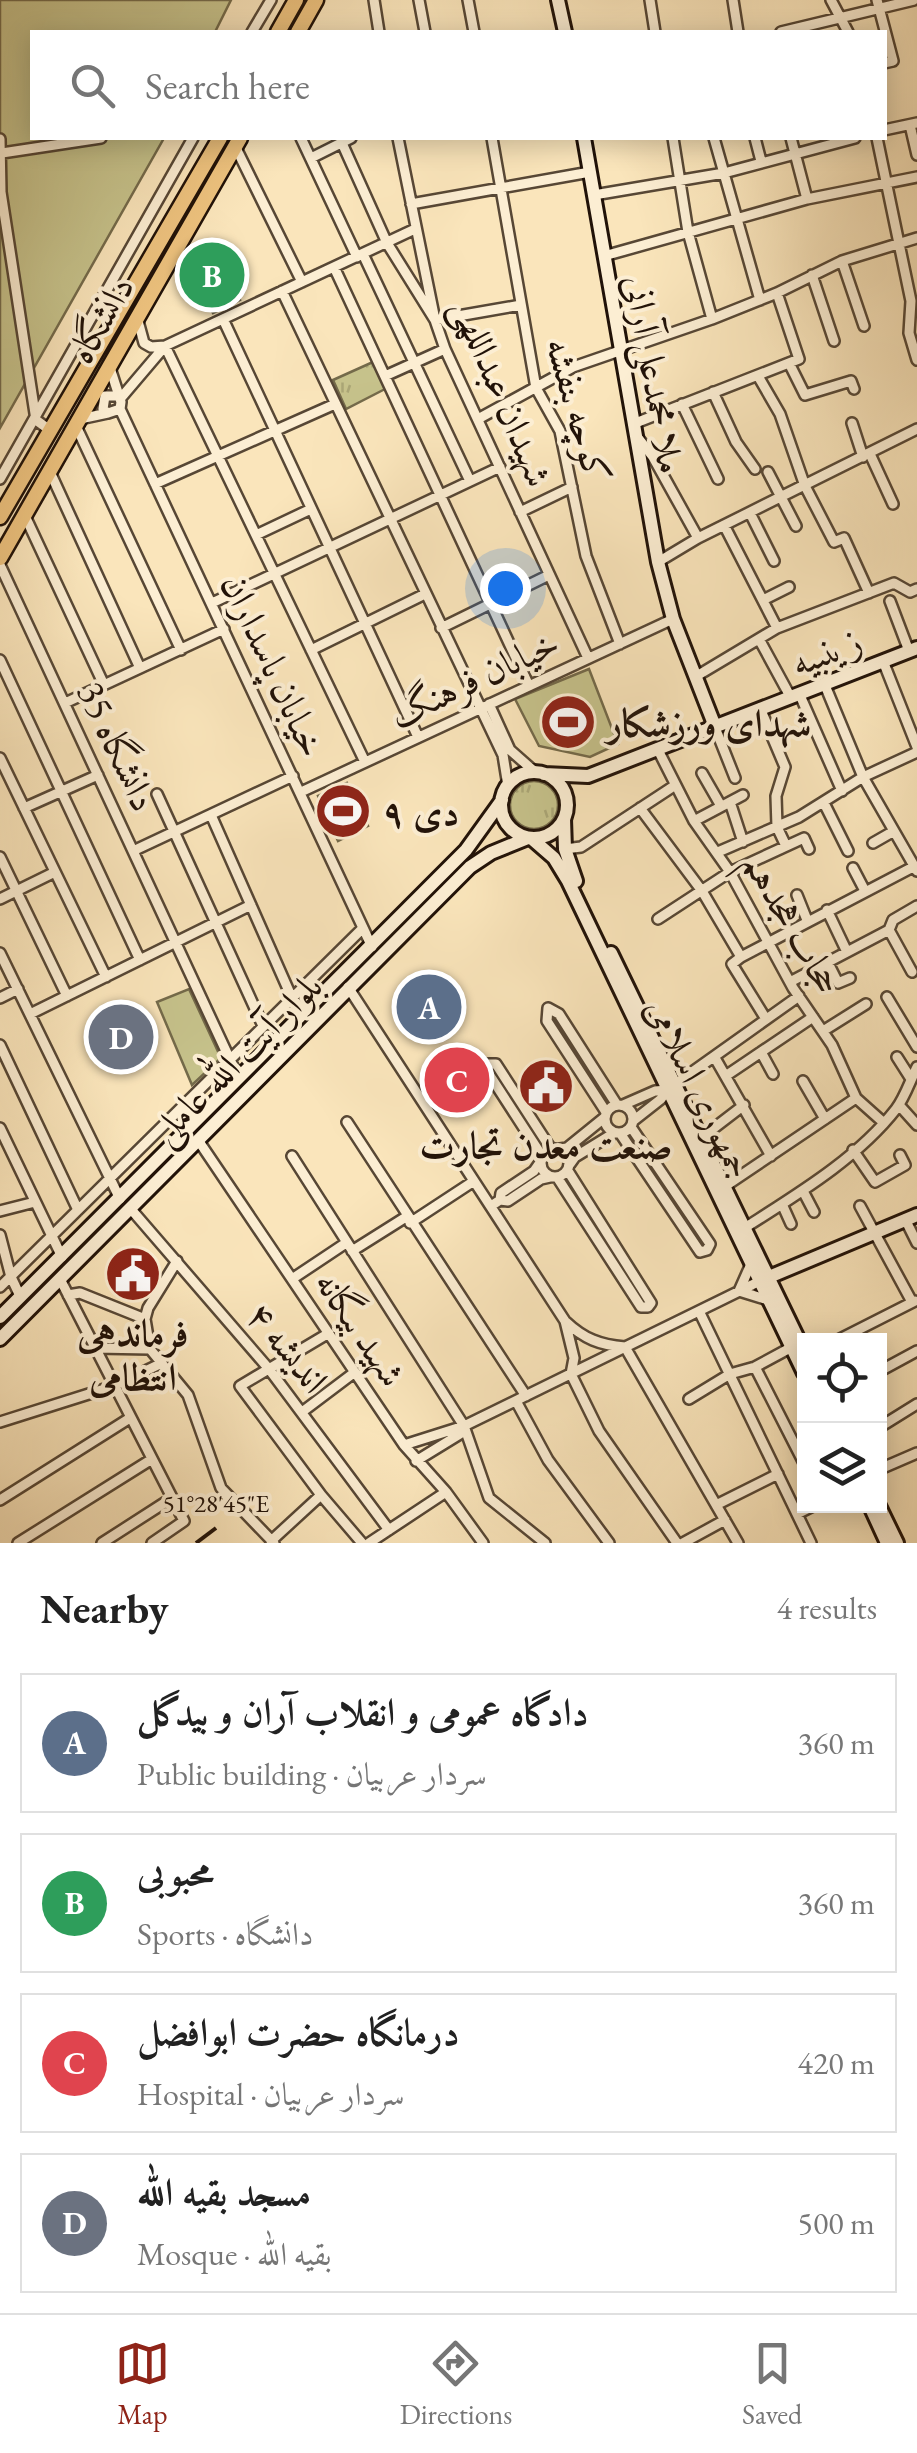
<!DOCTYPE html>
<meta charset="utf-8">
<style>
:root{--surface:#fff;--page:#f2f2f2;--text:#222;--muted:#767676;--line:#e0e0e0;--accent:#8f2418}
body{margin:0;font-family:"EB Garamond",Amiri,serif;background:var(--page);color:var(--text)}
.controls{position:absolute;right:30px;bottom:30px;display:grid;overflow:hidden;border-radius:0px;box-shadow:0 5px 25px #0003}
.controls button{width:90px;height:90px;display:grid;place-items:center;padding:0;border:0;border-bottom:2px solid var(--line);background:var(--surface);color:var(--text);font:50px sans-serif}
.you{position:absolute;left:505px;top:588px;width:35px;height:35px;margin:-25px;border:8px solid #fff;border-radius:50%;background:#1a73e8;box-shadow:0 0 0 15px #1a73e833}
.badge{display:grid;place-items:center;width:65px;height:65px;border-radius:50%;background:var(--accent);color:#fff;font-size:32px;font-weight:700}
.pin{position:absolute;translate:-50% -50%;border:5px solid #fff;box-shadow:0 2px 10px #0006}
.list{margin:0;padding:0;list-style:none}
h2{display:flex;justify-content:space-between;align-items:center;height:130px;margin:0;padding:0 40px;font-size:42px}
h2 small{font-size:32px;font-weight:400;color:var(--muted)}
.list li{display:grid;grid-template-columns:65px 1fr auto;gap:30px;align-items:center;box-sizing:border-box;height:140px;margin:0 20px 20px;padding:0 20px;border:2px solid var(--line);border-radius:0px}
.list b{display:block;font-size:38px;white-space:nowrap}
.list p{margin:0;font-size:32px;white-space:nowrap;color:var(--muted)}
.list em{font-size:32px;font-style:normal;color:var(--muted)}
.icon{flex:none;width:55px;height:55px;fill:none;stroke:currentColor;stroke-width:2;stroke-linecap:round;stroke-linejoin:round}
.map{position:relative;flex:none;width:917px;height:1543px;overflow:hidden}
.search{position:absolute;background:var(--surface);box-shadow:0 5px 25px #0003;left:30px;right:30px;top:30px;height:110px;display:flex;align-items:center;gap:25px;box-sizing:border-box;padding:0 35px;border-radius:0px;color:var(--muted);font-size:38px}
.sheet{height:770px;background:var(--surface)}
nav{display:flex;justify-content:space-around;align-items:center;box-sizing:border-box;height:140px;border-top:2px solid var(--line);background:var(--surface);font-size:28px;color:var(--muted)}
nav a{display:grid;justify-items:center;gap:5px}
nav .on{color:var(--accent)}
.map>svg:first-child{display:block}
.grass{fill:url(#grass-tufts);stroke:#746a4a;stroke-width:2.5}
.garden{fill:#c6c28b;stroke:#746a4a;stroke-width:2.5}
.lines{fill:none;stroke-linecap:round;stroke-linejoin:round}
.street-casing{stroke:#574735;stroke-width:14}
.secondary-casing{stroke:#211208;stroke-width:18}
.primary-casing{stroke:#211208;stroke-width:19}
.street{stroke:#fceed3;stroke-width:9}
.secondary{stroke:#fceed3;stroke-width:12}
.primary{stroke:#edc27e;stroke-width:14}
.ticks{fill:none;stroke:#211208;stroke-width:4}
.labels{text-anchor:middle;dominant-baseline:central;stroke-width:8;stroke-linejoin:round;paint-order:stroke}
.street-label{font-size:38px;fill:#211208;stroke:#fceed3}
.poi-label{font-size:38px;font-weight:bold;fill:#211208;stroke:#fceed3;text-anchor:start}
.ticks-label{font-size:25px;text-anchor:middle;fill:#211208;stroke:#fceed3;stroke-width:8;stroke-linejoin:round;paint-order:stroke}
</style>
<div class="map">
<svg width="917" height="1543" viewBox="0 0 917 1543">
<defs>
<pattern id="grass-tufts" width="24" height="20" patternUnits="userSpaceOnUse" patternTransform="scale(2.5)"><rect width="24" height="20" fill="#c6c28b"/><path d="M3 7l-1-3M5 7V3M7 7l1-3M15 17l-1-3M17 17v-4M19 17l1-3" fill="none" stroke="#aaa676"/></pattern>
</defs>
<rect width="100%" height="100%" fill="#fae5bb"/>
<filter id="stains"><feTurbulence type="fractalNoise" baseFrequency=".002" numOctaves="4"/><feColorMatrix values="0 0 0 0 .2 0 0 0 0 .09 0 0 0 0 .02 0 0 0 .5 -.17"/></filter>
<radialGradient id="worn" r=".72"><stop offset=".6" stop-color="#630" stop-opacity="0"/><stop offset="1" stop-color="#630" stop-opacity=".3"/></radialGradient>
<!-- grass -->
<path class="grass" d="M373 362 385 389 346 409 333 380Z
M510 805a24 24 0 1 1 48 0a24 24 0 1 1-48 0Z"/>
<!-- garden -->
<path class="garden" d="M0 0H231L215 32H32V138H164L0 428Z
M217 249 240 300 213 313 189 261Z
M589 669 618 744 590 757 539 746 515 699Z
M347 783 368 826 338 841 318 796Z
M189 989 221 1058 192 1085 157 1002Z"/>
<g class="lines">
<!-- street casing -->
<g class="street-casing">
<path id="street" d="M374 0 379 32
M419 0 425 32
M468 0 474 32
M650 0 655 32
M733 0 738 32
M831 0 848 32
M877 0 893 61 884 63
M252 32 271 0
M781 32 914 0
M910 125 917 155
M884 130 917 123
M301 138 357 257
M398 138 435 320 445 349 588 658
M492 138 536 388 560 431 586 556 620 644
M673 138 688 232 712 319
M714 138 760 300
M755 138 761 161
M791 138 807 199
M877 138 911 301 909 333 917 360
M0 139 1 192 36 420 51 431
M342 143 387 243 435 320 521 305
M235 146 302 282
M2 153 101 138
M311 158 351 138
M594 195 724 173 855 138
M411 204 590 172
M363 254 470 481
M604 256 807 199 917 177
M842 261 864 326
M334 267 529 686
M812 275 834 341
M282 291 503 755 508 786
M223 319 418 737
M138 321 144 343 151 347 165 346 365 762
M789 363 805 395 851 381 854 389
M110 368 121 402 120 409 108 413 103 409 105 396H118
M385 376 445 349
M758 376 780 414 805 486 834 542 844 538 869 593
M713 392 736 442 755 469
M120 399 165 346 415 229
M682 404 718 479
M120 409 372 947
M80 419 108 413
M478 419 573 367 712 319 777 293 842 261 917 238
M852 423 863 457
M633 424 799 359 777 293
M76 426 181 650
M639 439 653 457 698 538
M870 454 893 504
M50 472 140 668
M768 472 796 526
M0 479 193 138
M155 484 335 404
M520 512 572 487
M750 513 774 561
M25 516 104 685
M724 525 777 628
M256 535 311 509
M658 562 698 538 917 429
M0 565 239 1079
M763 600 789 587
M890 601 909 651
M212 603 500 467
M441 628 549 575
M759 639 790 696
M311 650 425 594
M0 660 140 960
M883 661 917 747
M695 677 777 628 894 583 910 592 917 589
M824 683 863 777 917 871
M799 693 842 791
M65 703 224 629
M489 704 510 750 535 772
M760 708 785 767 776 796 777 827 786 846
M714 725 735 778
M657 748 694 821 730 872 793 988 832 1045 856 1098 884 1123
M0 758 106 977
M702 773 721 806
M301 792 673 619
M157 794 263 1026
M730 802 743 842
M824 803 848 851
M24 808 98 775
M640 808 702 891 741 957 732 964 766 1019
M211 815 292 998 306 1014
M694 821 743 795
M873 843 894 831
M565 849 581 847 674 786
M133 851 293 776
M718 852 799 817 863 777 917 752
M0 857 67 996
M853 868 865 891
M797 895 807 920
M0 899 55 872
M827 910 847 952
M658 919 730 872 804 838 809 849
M889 930 893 920 917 906
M0 953 120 1199
M741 957 915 866
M828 963 838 983 850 978
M790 982 889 930 912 972
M348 987 565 1321
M887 997 917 1047
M0 998 18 989
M30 1014 251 905
M823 1031 866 1004
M0 1045 78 1210
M761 1052 773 1074
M897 1057 911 1079
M715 1058 771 1156
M727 1075 813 1017
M803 1081 825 1119
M605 1119a14 14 0 1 1 28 0a14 14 0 1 1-28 0Z
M623 1105 655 1091 667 1090
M899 1105 917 1125
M606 1112 547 1021 548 1008 559 1014 617 1105
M633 1121 661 1099 667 1090 799 996
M347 1122 526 1396
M0 1128 62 1257
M620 1133 700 1252 707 1250 710 1244 631 1127
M701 1138 744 1105
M198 1140 404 1445 446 1492 483 1543
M541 1163a14 14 0 1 1 28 0a14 14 0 1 1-28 0Z
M560 1149 567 1148 604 1118
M853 1150 875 1182 905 1165 900 1155
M292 1156 464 1426 489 1498 545 1543
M542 1156 487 1071 489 1064H496L551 1149
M570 1164 575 1157 614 1133
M557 1177 641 1307H648L651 1303 568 1171
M721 1189 856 1098
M803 1191 814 1212
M500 1200 508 1201 541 1179 550 1177
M782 1204 791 1224
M491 1206 500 1200 501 1193 534 1171 541 1161
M860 1206 912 1302
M130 1208 269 1369 389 1530
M0 1211 35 1202
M905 1219 917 1243
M410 1223 474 1181
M743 1229C796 1195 857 1159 896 1109 905 1097 910 1081 917 1067
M0 1235 11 1277 20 1296
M352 1251 406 1217
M177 1261 148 1308 145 1319 150 1349 188 1395 221 1488 274 1543
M751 1264 739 1291 768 1300
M60 1279 184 1521 152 1543
M292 1279 346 1243
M0 1287 363 928
M68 1295 80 1293 145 1319
M699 1311 811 1543
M329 1333 240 1386 321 1495 362 1543
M838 1340 915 1301
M95 1348 150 1349
M755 1367 804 1463
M880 1371 917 1351
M689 1399 730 1374 755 1367 792 1347
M516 1401 548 1460 609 1543
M302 1412 355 1372
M0 1422 114 1386 162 1363
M880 1427 917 1404
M404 1445 464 1426 762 1280
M416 1461 460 1434 464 1426
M880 1469 917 1453
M0 1500 130 1418
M716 1505 778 1474
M797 1514 813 1506
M271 1541 321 1495
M18 1543 152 1459
M102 1543 172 1498
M369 1543 446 1492
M677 1543 599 1431 571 1374 574 1358 565 1321C584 1339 600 1345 625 1347L738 1543
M683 1543 725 1520"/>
</g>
<!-- secondary casing -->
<g class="secondary-casing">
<path id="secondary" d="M558 0 565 32
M584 138 658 562 673 619 714 724
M501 805a33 33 0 1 1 66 0a33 33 0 1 1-66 0Z
M544 774 588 776 917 648
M564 819 565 849 576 881
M531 838 554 858 568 881 804 1373
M611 953 804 1351
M769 1277 917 1215
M0 1317 466 850 502 800
M0 1339 470 867 491 853 528 838
M870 1506 887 1543
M879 1506 897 1543"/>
</g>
<!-- primary casing -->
<g class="primary-casing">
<path id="primary" d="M278 32 296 0
M298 32 316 0
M0 517 220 138
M0 558 240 138"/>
</g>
<!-- street -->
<use href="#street" class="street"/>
<!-- secondary -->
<use href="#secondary" class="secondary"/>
<!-- primary -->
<use href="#primary" class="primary"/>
</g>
<!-- ticks -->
<path class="ticks" d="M196 1543 216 1528"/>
<!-- icons -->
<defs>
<g id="stadium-disc" transform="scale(2.875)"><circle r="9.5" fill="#8f2418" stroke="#fceed3"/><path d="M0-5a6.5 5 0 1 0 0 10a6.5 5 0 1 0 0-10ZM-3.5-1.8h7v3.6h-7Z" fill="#fff"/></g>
<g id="civic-disc" transform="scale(2.875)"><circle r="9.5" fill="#8f2418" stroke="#fceed3"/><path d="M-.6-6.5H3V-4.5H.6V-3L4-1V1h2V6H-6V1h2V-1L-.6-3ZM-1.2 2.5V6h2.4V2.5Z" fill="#fff"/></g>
</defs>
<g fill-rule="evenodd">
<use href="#stadium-disc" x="568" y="722"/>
<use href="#stadium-disc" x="343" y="811"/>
<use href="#civic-disc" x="546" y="1086"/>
<use href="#civic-disc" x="133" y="1274"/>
</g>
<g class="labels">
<!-- street labels -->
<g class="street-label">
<text transform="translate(100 319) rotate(-60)">دانشگاه</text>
<text transform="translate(655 374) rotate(80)">ملا محمدعلی آرانی</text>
<text transform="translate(503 392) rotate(67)">شهیدان عبداللهی</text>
<text transform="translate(579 410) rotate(74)">کوچه بنفشه</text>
<text transform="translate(826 651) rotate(-21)">زینبیه</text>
<text transform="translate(274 665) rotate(65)">خیابان پاسداران</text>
<text transform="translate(474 678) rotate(-25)">خیابان فرهنگ</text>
<text transform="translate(118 746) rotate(65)">دانشگاه 35</text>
<text transform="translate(793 923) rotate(60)">حجاب هجدهم</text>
<text transform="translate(236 1058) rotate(-45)">بلوار آیت‌ الله عاملی</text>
<text transform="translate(700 1088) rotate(64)">جمهوری اسلامی</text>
<text transform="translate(361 1328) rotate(56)">شهید بیگانه</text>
<text transform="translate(288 1347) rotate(51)">اندیشه ۴</text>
</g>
<!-- poi labels -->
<g class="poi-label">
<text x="607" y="722">شهدای ورزشکار</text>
<text x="382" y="811">۹ دی</text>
<text x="546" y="1144" text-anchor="middle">صنعت معدن تجارت</text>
<text x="133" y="1332" text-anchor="middle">فرماندهی<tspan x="133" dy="44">انتظامی</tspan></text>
</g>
</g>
<g class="ticks-label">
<text x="216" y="1512">51°28'45"E</text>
</g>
<rect width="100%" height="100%" filter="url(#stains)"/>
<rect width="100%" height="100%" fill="url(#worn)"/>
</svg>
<div class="controls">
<button><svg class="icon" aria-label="locate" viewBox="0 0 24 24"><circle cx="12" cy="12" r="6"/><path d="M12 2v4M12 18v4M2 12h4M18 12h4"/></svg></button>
<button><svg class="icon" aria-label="layers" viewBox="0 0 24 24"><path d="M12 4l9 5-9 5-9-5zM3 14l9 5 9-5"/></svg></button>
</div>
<div class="you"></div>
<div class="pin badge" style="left:429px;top:1007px;background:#5c6f8a">A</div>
<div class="pin badge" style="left:212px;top:275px;background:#2e9e5b">B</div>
<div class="pin badge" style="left:457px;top:1080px;background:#e0444e">C</div>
<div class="pin badge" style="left:121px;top:1037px;background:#6b7280">D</div>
<div class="search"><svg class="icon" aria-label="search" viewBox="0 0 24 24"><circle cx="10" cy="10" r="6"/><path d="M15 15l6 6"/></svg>Search here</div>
</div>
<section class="sheet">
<h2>Nearby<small>4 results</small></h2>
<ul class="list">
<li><span class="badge" style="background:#5c6f8a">A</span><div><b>دادگاه عمومی و انقلاب آران و بیدگل</b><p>Public building · سردار عربیان</p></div><em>360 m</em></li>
<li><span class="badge" style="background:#2e9e5b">B</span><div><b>محبوبی</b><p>Sports · دانشگاه</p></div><em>360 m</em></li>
<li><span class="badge" style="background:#e0444e">C</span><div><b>درمانگاه حضرت ابوافضل</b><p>Hospital · سردار عربیان</p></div><em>420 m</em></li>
<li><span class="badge" style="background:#6b7280">D</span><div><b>مسجد بقیه الله</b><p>Mosque · بقیه الله</p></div><em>500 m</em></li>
</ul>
</section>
<nav>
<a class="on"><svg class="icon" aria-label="map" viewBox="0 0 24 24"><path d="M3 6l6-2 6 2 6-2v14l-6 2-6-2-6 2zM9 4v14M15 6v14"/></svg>Map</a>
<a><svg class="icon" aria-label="directions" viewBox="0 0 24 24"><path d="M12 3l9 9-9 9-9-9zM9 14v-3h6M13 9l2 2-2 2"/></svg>Directions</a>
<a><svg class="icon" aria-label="saved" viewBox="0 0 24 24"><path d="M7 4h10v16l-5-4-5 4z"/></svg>Saved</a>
</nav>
